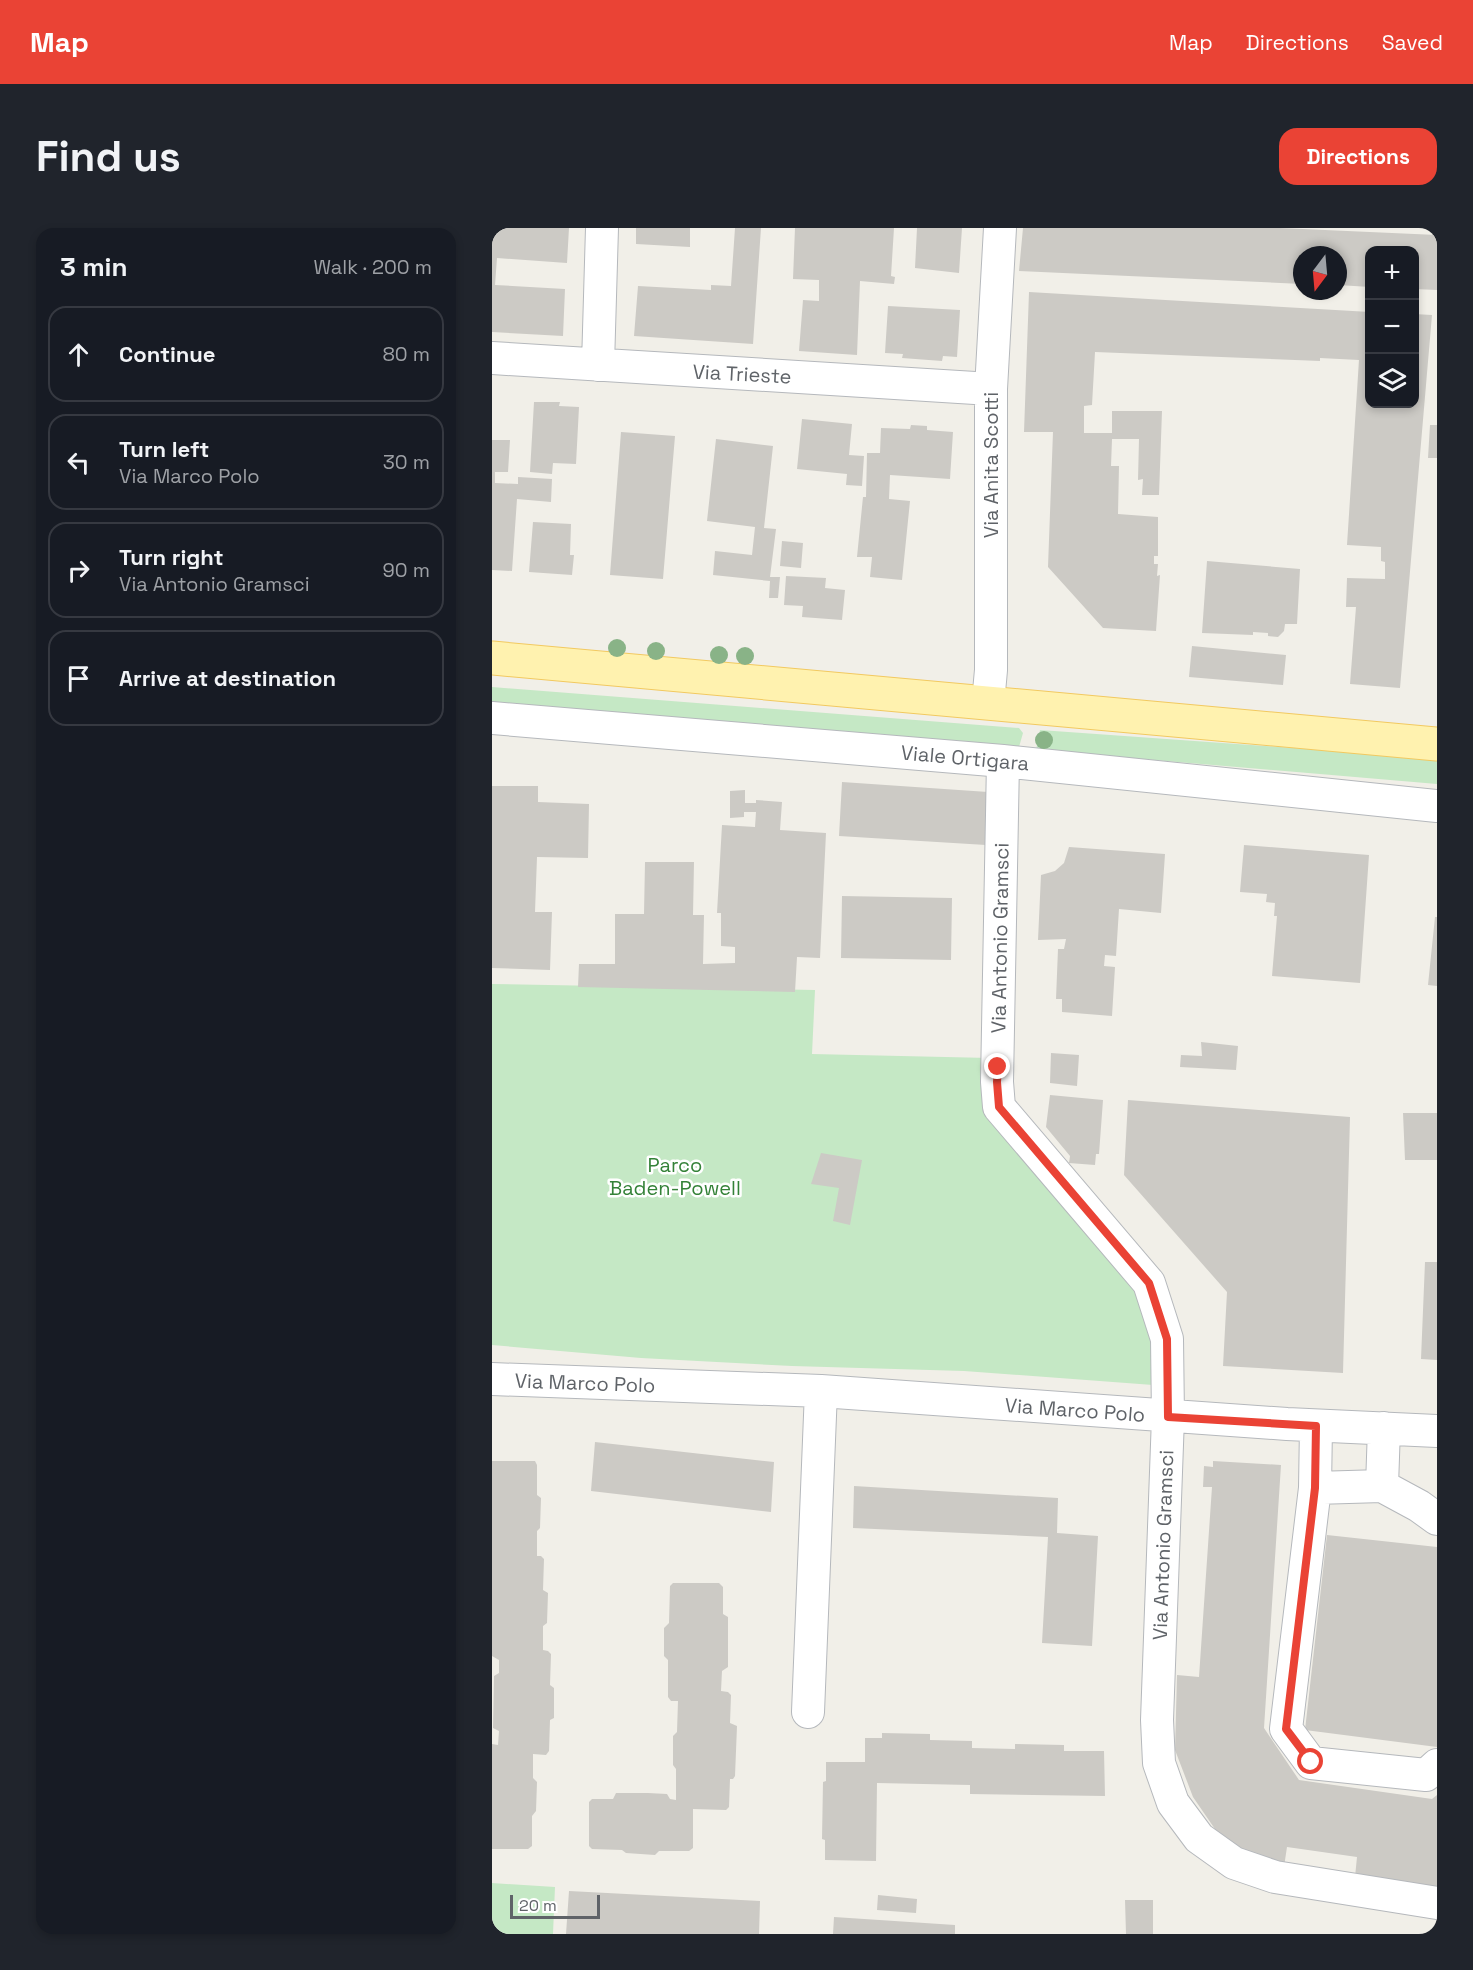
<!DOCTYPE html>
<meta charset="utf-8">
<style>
:root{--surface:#171b24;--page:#20242c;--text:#f1f3f6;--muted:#9ea1a6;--line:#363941;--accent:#ea4335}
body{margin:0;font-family:"Space Grotesk",sans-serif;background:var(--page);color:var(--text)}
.controls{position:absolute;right:18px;top:18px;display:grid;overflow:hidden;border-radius:12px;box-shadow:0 3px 9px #0003}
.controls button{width:54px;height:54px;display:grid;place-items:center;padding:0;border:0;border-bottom:2px solid var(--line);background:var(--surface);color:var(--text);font:30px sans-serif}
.compass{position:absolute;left:801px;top:18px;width:54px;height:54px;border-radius:50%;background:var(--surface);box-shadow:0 3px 9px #0003;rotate:196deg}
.scale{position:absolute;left:18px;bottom:15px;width:90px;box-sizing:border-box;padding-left:6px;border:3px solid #5f6368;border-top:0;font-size:16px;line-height:21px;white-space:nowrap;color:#5f6368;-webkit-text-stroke:4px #fff;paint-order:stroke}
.stop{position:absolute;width:18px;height:18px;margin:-14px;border:4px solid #ea4335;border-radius:50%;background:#fff}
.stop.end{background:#ea4335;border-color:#fff;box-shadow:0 2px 6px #0008}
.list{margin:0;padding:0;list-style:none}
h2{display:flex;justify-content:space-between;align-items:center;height:78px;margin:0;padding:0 24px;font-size:26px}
h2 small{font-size:20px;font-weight:400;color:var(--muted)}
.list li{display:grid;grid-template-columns:39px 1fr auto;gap:18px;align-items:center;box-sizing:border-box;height:96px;margin:0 12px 12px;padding:0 12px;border:2px solid var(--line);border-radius:18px}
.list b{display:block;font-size:22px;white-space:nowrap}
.list p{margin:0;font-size:20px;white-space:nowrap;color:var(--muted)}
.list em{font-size:20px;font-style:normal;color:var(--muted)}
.icon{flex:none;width:33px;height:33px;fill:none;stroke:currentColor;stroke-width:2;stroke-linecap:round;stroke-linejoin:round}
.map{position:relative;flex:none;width:945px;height:1706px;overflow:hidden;border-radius:18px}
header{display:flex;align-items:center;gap:36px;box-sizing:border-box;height:84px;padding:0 30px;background:var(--accent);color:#fff}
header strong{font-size:28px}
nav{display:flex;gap:33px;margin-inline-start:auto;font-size:21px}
.intro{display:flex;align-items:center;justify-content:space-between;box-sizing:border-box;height:144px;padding:0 36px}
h1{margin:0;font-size:42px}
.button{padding:15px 27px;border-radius:18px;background:var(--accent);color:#fff;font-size:21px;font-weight:700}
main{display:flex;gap:36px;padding:0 36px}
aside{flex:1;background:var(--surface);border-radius:18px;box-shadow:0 3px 9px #0003}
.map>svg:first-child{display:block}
.green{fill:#c5e8c5}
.building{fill:#cccac5}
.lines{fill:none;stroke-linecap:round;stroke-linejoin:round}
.minor-casing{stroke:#b5b8bc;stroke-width:34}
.major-casing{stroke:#f2c960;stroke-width:35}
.minor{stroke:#fff;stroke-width:32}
.major{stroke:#fff2af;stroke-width:33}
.tree{fill:#89b387}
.route{stroke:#ea4335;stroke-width:8}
.labels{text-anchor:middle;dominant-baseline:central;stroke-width:5;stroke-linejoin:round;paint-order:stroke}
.street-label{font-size:20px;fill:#5f6368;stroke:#fff}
.park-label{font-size:20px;fill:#348238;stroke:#fff}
</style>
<header>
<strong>Map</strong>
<nav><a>Map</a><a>Directions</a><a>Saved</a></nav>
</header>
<div class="intro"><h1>Find us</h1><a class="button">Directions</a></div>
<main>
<aside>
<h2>3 min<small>Walk · 200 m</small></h2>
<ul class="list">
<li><svg class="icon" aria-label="ahead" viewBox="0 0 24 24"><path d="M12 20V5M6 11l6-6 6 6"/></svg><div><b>Continue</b></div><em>80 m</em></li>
<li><svg class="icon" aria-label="left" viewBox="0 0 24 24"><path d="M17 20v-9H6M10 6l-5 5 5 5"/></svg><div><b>Turn left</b><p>Via Marco Polo</p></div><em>30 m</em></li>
<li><svg class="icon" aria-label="right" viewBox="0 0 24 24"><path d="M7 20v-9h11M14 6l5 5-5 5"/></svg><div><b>Turn right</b><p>Via Antonio Gramsci</p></div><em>90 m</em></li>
<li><svg class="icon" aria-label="arrive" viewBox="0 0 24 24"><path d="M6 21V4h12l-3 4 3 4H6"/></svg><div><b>Arrive at destination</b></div></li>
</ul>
</aside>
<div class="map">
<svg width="945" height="1706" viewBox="0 0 945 1706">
<rect width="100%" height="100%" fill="#f1efe8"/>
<!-- green -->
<path class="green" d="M0 459 527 500 531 505 527 519 0 479Z
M548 502 942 530 945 531V556L544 522Z
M0 756 323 762 320 826 498 830 496 846 645 1061 667 1126 661 1157 472 1143 300 1138 149 1130 0 1117Z
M0 1655 63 1659 61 1706H0Z"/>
<!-- building -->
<path class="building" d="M0 0H77L75 35 5 30 3 57 73 61 71 108 0 104Z
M144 0H198V19L144 16Z
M243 0H269L261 116 142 108 146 58 219 62V57L239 58Z
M303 0H402L399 48 403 49 402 56 368 53 365 127 307 123 311 72 327 73V52L301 51Z
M425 0H470L467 45 423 40Z
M531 0H788L945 7V62L922 61V22H878V59L846 57V27H810V56L527 43Z
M537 64 878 84V176H922V86L940 87 908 460 858 456 864 379H854L855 350 893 351V334L889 333V319L855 317 867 132 828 130V133L603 124 600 177 592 178V205H620V183H670L667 267H650L651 251 646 252 647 211H620L619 238H627L626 286 666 289V328H662V336H666L665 348 668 347 664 403 611 400 556 339 561 204H532Z
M396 78 468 82 465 129 451 128 450 133 410 130 411 126 393 125Z
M42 174H68L67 178 87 179 84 236 61 235 60 246 38 244Z
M310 191 360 196 357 227 372 228 370 258 354 257 355 246 305 241Z
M419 197 435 198V202L461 204 458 251 398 247 397 271 418 273 410 352 378 349 380 329H365L371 269H374L375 225H388L389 200 418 201Z
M938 197H945V230H936Z
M129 204 183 208 171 351 118 347Z
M224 211 281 218 272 300 284 301 278 349H288L286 370H277L278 353 221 347 223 323 260 327 263 299 215 293Z
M0 212H18L16 244H3V255L26 256V249L60 251 59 274 25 271 20 343 0 342Z
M41 294 79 296 78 327H82L80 347 37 344Z
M290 313 311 315 309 340 288 338Z
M715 333 808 341 805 396H793L792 403 786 409 776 408V405L761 404V407L710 405Z
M294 348 334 350 333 360 353 362 350 392 310 389 311 378 292 377Z
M700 418 794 427 791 457 697 449Z
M350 554 496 564 494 617 347 608Z
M0 558H46V574L97 576 96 630 45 629 43 684H60L58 742 0 740Z
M253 562V575H264V572L290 574 288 602 334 605 328 730 305 729 303 764 86 759 87 736H123V686H152L153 634H202L201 687H212L211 736 243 735V719L229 718V685H225L230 597 263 599 264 584H252V589L238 590V563Z
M752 617 877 627 868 755 780 748 785 688H782L783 675 774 674 775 666 748 664Z
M577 619 673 626 669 685 627 681 624 728 613 727 612 738 623 739 620 788 570 784V771H564L566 721H572L574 711 546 712 549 647 563 643 572 635Z
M350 668 460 670 459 732 349 730Z
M943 689H945V758L936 757Z
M709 814 746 818 744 842 688 839 689 827 710 828Z
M559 825 587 827 585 858 558 855Z
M558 867 611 872 607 926H604L603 937 577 935 578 928 554 899Z
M636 872 858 889 851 1145 731 1138 735 1064 632 947Z
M911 885H945V932H913Z
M329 925 370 932 358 997 341 993 347 960 319 956Z
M933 1034H945V1132L929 1131Z
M103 1214 282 1234 279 1284 99 1263Z
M0 1233H43L45 1237V1267L49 1270 48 1300 45 1303V1328H49L52 1331 51 1362 56 1365 55 1395 51 1398V1422L56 1423 59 1426 58 1457 62 1460V1490L58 1492 57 1523 54 1527 41 1526V1550L45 1554 44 1583 40 1588V1618L36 1621H0V1516L6 1517 7 1503 1 1500 2 1448 7 1445V1432L0 1428Z
M721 1233 789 1237 772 1500 807 1552 940 1571 945 1567V1660L863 1649 865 1629 795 1619 792 1639 762 1631 725 1604 701 1569 683 1522 685 1447 707 1449 720 1259H711L712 1238 721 1239Z
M362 1258 566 1270 565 1305 606 1308 600 1418 550 1415 556 1309 361 1300Z
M835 1307 945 1319V1519L813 1502Z
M181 1355H227L231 1359V1386L236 1389V1439L230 1443 229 1463 236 1464 239 1467 238 1495 245 1498 243 1548 241 1551H238L237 1579 234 1582 201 1581V1620L197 1623H167L163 1627 134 1625 130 1622 100 1621 97 1618V1574L100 1571H121L124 1565H156L175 1566 178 1571 184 1572V1541L181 1537V1508L185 1504 186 1473H179L176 1469V1432L172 1428V1400L177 1395 178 1358Z
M390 1505 438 1506V1512L480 1513V1520L523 1521V1516L572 1517V1523H612L613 1568 478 1566V1557L385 1555 384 1633 333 1632V1612L330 1611 331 1554 334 1553V1534H373V1510H390Z
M77 1663 268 1673 267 1706H74Z
M386 1667 425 1671 424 1685 385 1682Z
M633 1672H661V1706H634Z
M342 1689 463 1697V1706H341Z"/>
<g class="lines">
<!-- minor casing -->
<g class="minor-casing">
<path id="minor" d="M0 130 499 161
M106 137 110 0
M496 475 499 442V161L508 0
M0 490 511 533 945 578
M511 533 505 854 507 879 657 1055 675 1111 676 1189 665 1492 667 1535 681 1575 707 1610 742 1635 783 1649 945 1675
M0 1151 329 1163 795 1196 945 1203
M824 1198 823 1260 794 1501 819 1535 934 1547 945 1537
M892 1200 890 1258 927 1278 945 1291
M823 1260 890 1258
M316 1484 329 1163"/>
</g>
<!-- major casing -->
<g class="major-casing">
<path id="major" d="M0 430 945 516"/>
</g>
<!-- minor -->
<use href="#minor" class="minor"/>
<!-- major -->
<use href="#major" class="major"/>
</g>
<!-- trees -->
<g class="tree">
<circle cx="125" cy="420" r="9"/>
<circle cx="164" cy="423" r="9"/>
<circle cx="227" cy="427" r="9"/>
<circle cx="253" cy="428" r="9"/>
<circle cx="552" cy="512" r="9"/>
</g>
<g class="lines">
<!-- route -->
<path class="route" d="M506 839 505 854 507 879 657 1055 675 1111 676 1189 824 1198 823 1260 794 1501 819 1534"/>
</g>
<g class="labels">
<!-- street labels -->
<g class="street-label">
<text transform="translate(250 146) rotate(3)">Via Trieste</text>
<text transform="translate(499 237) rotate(-90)">Via Anita Scotti</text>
<text transform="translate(473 530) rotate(5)">Viale Ortigara</text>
<text transform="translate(508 710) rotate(-89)">Via Antonio Gramsci</text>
<text transform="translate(93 1155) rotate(2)">Via Marco Polo</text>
<text transform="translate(583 1182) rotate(4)">Via Marco Polo</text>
<text transform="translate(671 1317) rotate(-88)">Via Antonio Gramsci</text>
</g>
<!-- park labels -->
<g class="park-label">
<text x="183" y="937">Parco<tspan x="183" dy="23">Baden-Powell</tspan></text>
</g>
</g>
</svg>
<div class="controls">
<button>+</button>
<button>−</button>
<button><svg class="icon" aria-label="layers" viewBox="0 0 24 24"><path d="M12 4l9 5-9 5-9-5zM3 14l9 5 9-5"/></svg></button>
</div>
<svg class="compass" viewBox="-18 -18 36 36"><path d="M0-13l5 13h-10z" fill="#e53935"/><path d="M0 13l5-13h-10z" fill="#9ea1a6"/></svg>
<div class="scale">20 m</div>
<div class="stop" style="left:819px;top:1534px"></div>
<div class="stop end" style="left:506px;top:839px"></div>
</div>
</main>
